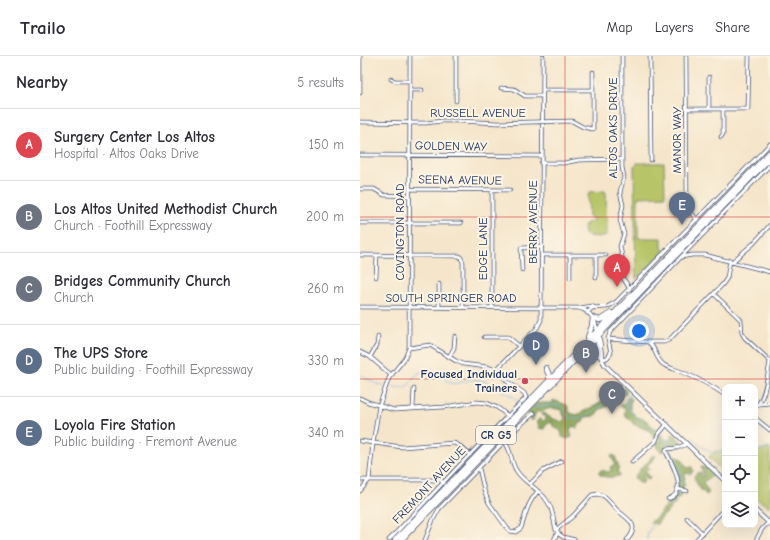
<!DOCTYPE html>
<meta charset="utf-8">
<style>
:root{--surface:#fff;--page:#f7f7f7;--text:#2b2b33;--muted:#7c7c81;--line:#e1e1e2;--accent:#d1495b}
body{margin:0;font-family:"Comic Neue",sans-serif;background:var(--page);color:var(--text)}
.controls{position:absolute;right:12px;bottom:12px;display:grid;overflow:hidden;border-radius:8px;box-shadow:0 4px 16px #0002}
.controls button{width:36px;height:36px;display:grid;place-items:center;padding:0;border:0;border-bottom:1px solid var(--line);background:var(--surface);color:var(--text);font:20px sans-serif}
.you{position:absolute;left:279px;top:275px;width:14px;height:14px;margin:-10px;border:3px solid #fff;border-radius:50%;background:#1a73e8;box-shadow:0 0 0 6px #1a73e833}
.badge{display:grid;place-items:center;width:26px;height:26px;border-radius:50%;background:var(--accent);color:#fff;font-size:13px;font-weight:700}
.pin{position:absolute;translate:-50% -33px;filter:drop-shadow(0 1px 2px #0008)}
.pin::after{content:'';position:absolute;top:21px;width:14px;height:12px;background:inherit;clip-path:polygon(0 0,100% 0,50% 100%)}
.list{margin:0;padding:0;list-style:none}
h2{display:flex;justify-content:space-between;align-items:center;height:52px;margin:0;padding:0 16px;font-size:17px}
h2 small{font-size:13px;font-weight:400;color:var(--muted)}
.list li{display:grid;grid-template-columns:26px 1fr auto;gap:12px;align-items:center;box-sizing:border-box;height:72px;padding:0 16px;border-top:1px solid var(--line)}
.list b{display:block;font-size:15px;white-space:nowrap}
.list p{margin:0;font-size:13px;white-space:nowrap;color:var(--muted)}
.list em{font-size:13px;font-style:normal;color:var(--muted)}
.icon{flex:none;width:22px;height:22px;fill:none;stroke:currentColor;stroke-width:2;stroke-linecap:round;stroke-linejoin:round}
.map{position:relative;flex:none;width:410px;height:484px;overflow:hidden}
header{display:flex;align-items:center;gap:24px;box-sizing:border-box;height:56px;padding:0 20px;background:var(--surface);border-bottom:1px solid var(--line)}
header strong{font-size:19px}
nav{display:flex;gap:22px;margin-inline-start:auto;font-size:14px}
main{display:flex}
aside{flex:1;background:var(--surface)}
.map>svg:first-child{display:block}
.green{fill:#b7c567;stroke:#697a62}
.forest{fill:#91aa5c;stroke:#566c5d}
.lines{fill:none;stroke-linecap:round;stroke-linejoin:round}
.stream{stroke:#69acde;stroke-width:1}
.minor-casing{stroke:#3c4a6e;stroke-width:4.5}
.major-casing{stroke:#3c4a6e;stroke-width:5}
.highway-casing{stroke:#3c4a6e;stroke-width:6}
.minor{stroke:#fff;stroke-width:3}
.major{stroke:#fff;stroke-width:3.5}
.highway{stroke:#fff;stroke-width:4.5}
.grid{fill:none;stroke:#d62828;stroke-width:1;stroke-opacity:0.55}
.poi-dot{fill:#d1495b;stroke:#fcf5e5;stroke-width:1.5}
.labels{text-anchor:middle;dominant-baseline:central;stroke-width:4;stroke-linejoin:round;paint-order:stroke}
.shield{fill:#fcf5e5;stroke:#5e6a86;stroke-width:1}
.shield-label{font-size:11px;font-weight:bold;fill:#1b2f5e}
.street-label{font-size:12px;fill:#1b2f5e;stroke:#fcf5e5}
.poi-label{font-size:12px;font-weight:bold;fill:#1b2f5e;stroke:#fcf5e5;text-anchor:end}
</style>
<header>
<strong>Trailo</strong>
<nav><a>Map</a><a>Layers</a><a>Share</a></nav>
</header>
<main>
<aside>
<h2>Nearby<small>5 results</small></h2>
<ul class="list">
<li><span class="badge" style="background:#e0444e">A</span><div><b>Surgery Center Los Altos</b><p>Hospital · Altos Oaks Drive</p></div><em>150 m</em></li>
<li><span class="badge" style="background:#6b7280">B</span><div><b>Los Altos United Methodist Church</b><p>Church · Foothill Expressway</p></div><em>200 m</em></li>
<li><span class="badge" style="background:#6b7280">C</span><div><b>Bridges Community Church</b><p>Church</p></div><em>260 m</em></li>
<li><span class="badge" style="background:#5c6f8a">D</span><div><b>The UPS Store</b><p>Public building · Foothill Expressway</p></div><em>330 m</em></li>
<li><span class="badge" style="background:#5c6f8a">E</span><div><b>Loyola Fire Station</b><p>Public building · Fremont Avenue</p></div><em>340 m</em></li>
</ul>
</aside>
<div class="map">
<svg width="410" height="484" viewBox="0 0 410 484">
<rect width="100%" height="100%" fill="#fcf5e5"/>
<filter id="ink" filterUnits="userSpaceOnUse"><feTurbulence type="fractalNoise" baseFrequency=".025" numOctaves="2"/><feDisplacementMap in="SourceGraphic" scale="8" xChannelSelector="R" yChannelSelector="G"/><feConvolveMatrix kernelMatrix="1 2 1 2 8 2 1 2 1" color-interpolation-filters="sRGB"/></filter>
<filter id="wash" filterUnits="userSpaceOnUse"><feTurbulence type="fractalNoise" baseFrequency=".012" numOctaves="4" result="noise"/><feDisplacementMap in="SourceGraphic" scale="16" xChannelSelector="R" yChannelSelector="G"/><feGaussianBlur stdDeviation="0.9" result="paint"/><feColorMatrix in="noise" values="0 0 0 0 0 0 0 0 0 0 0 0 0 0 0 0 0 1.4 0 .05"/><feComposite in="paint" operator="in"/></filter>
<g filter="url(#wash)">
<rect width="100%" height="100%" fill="#f5e6cb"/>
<!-- green -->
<path class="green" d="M277 107H304L305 140 278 141V182H302V193L305 195 276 223 274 110Z
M245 135 246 137 247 178 244 181 228 180 225 178 224 169 235 163 229 161 228 139 230 136Z
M410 393V451L395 442V394Z
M355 395H365V418L349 401Z"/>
<!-- forest -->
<path class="forest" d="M252 332 256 335 263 332 266 334 267 337 256 341H249L250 347 248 348V350L239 354 235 360 225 361 222 367H219V370L217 372 213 370 210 374 212 381 207 383 202 381 201 375 193 370 191 365 185 370 184 373 178 372 179 369 176 366 180 362 183 365 186 364 185 360H183L182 358 184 357 191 362 202 366 205 362 201 354C195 352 188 351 182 356H176L174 362 171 365 168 361 169 358 167 357 176 347H193V344L207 349 210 357 217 359 228 353 237 349 252 335Z
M268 340 272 343 270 347V354L277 361 286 364 294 372 300 374 294 383 290 375 273 368 272 365 264 358 266 353 261 351V348H264Z
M314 378 322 387 321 390 318 391 311 387 304 394 301 396 296 388 297 386 302 385 298 382 299 379H302L304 382 308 384 311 383V379Z
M308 395H311L319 402 322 403 327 412 332 411 333 415 331 418 325 417 324 431 319 432 317 429 319 419 317 418 315 409Z
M253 399 255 400 259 412 257 415 260 418 259 420C252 422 244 422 239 418V416L241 414 248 416 251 415 250 411 255 408 251 400Z
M294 399 296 400 287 410 290 413 285 414 290 421 289 423H288L283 419 282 420 284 422 283 427H279L278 424 274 422 277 417H279L280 413 290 404V402Z
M341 411H345L354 419 343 426 349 437 347 439C341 436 335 426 334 420L338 416 341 417V419L344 421Z
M320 435 321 436 322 440 317 443 314 449 312 450 306 458 304 459 296 469 294 466 292 468 290 467C292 463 295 463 298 460 299 459 300 456 301 455 308 448 314 442 320 435Z"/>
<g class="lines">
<!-- stream -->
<path class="stream" d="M0 319 17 328 24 329
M28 330C57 337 47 319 64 315 78 311 81 323 91 327 98 329 106 324 113 323 125 323 150 338 160 346
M270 338 269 344 266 346C272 362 284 369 298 376
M174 351C183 352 197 345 204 353 206 355 207 359 209 362 218 366 234 356 241 350 246 346 248 341 255 337 258 336 263 336 267 335
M300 378C305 385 309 385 318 385
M304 384 307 390
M328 384 334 383 339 389 354 398 365 396
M309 394C319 405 320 415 322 429
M395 395 410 392
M312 449 315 443 320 436
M287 484C287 477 289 473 294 469"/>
</g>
</g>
<g filter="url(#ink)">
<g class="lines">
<!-- minor casing -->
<g class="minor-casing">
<path id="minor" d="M262 0V111L264 121 260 136 263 149 260 164 264 178 260 190 263 206 261 219 270 233
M290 0 291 104
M326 0 327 145 330 155 337 164
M31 23 35 25H50
M141 32 154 33 165 40H182
M50 34H62
M183 34H233
M0 37V0
M96 45V0
M326 53H388L389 0
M349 53V21
M0 66 66 67 82 65H99L138 67 212 65 223 71 232 73H233V16
M361 81 363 78V53
M0 99 181 100
M181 107H204L219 104 262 103
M0 133H14L24 139 50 140
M50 133 150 134
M0 167H101
M0 199 100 200 103 206V251
M182 199H246
M210 199V222
M236 199V222
M321 201 410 109
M373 205 393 188 410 169
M162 214 161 192 182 191
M16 221 17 199
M354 238 381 264 382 277 385 282 410 305
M0 251 218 252C229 254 235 263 237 274
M79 251V228
M132 251V134
M220 252 232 250 235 252
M227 257 232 252 247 251 256 246 410 88
M124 281H148L159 290
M248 283 288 286C296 291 295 303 304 309 310 312 318 314 324 317 339 323 352 330 365 339
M288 286H304L309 284 363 228 367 222 370 204
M0 296 10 301 31 319
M10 301 17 289 18 281
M89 301 94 292 95 280
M242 303 247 302 251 297 248 283 250 276 321 201 332 199H345L410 216
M136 314 177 272 181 264 183 0
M0 342 8 346 34 354 84 351 117 346 127 347 138 352 148 360
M400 348 410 347
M395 351C405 345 408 317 410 305
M53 352 54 333
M395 362 410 374
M0 385 42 391 94 387 100 390 110 399
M144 385C152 394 150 404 156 414 161 424 177 432 185 442 188 446 191 451 192 456 195 464 193 476 203 481 206 482 211 483 215 484
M272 406 296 385 298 379 307 368
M119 412 124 434 129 447 147 472 150 475 156 476 161 472C167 455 166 450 178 435
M0 424H80L84 427
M171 427 183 415 202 405
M317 433 327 435
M0 435 9 424 13 387 19 350 29 322 45 302 49 292 50 0
M308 443C329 437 312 407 306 396V393L317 392 327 388
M327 462 342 477
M196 474 213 460 232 439C245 435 249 446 257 454 268 463 281 469 267 484
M29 484C74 437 117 389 164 344L166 341 164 337 148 326 136 314 127 311 103 308 96 305 70 289 49 292
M65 484 73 464 79 453 159 370 174 357
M194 484 198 476
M336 484 365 452
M396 484 402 473 409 466"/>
</g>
<!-- major casing -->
<g class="major-casing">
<path id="major" d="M239 279 242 303
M236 281 240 300 245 309 365 425
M395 454 410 468"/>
</g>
<!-- highway casing -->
<g class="highway-casing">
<path id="highway" d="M228 281 232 270 233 262 240 264 251 257
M226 291 233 290 239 299
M186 312 189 319V324
M35 484 410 96
M41 484 410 102"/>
</g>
<!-- minor -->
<use href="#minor" class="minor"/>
<!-- major -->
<use href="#major" class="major"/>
<!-- highway -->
<use href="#highway" class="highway"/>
</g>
</g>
<!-- grid -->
<path class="grid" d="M205 0V484M0 161H410M0 323H410"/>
<!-- markers -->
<circle class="poi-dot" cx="165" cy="325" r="4"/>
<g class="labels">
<!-- shield labels -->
<rect class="shield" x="116" y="370" width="40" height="18" rx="3"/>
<g class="shield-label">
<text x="136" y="379">CR G5</text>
</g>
<!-- street labels -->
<g class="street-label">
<text x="118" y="57">RUSSELL AVENUE</text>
<text transform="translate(253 72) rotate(-90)">ALTOS OAKS DRIVE</text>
<text transform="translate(317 84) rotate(-90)">MANOR WAY</text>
<text transform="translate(91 90) rotate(1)">GOLDEN WAY</text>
<text transform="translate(100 124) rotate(1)">SEENA AVENUE</text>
<text transform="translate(173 166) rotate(-90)">BERRY AVENUE</text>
<text transform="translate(40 176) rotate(-90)">COVINGTON ROAD</text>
<text transform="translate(123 193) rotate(-90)">EDGE LANE</text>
<text x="91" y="242">SOUTH SPRINGER ROAD</text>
<text transform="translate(69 429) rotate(-47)">FREMONT AVENUE</text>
</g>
<!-- poi labels -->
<g class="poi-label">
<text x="157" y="318">Focused Individual<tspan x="157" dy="14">Trainers</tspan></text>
</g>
</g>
</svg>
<div class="controls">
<button>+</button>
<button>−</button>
<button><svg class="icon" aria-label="locate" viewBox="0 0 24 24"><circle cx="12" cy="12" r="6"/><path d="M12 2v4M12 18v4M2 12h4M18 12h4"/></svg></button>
<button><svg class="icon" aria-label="layers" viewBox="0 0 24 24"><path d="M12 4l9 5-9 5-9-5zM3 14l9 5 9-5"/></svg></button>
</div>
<div class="you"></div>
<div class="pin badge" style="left:257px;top:231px;background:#e0444e">A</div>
<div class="pin badge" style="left:226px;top:317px;background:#6b7280">B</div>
<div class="pin badge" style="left:252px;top:358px;background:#6b7280">C</div>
<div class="pin badge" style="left:176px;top:309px;background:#5c6f8a">D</div>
<div class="pin badge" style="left:322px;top:169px;background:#5c6f8a">E</div>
</div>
</main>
